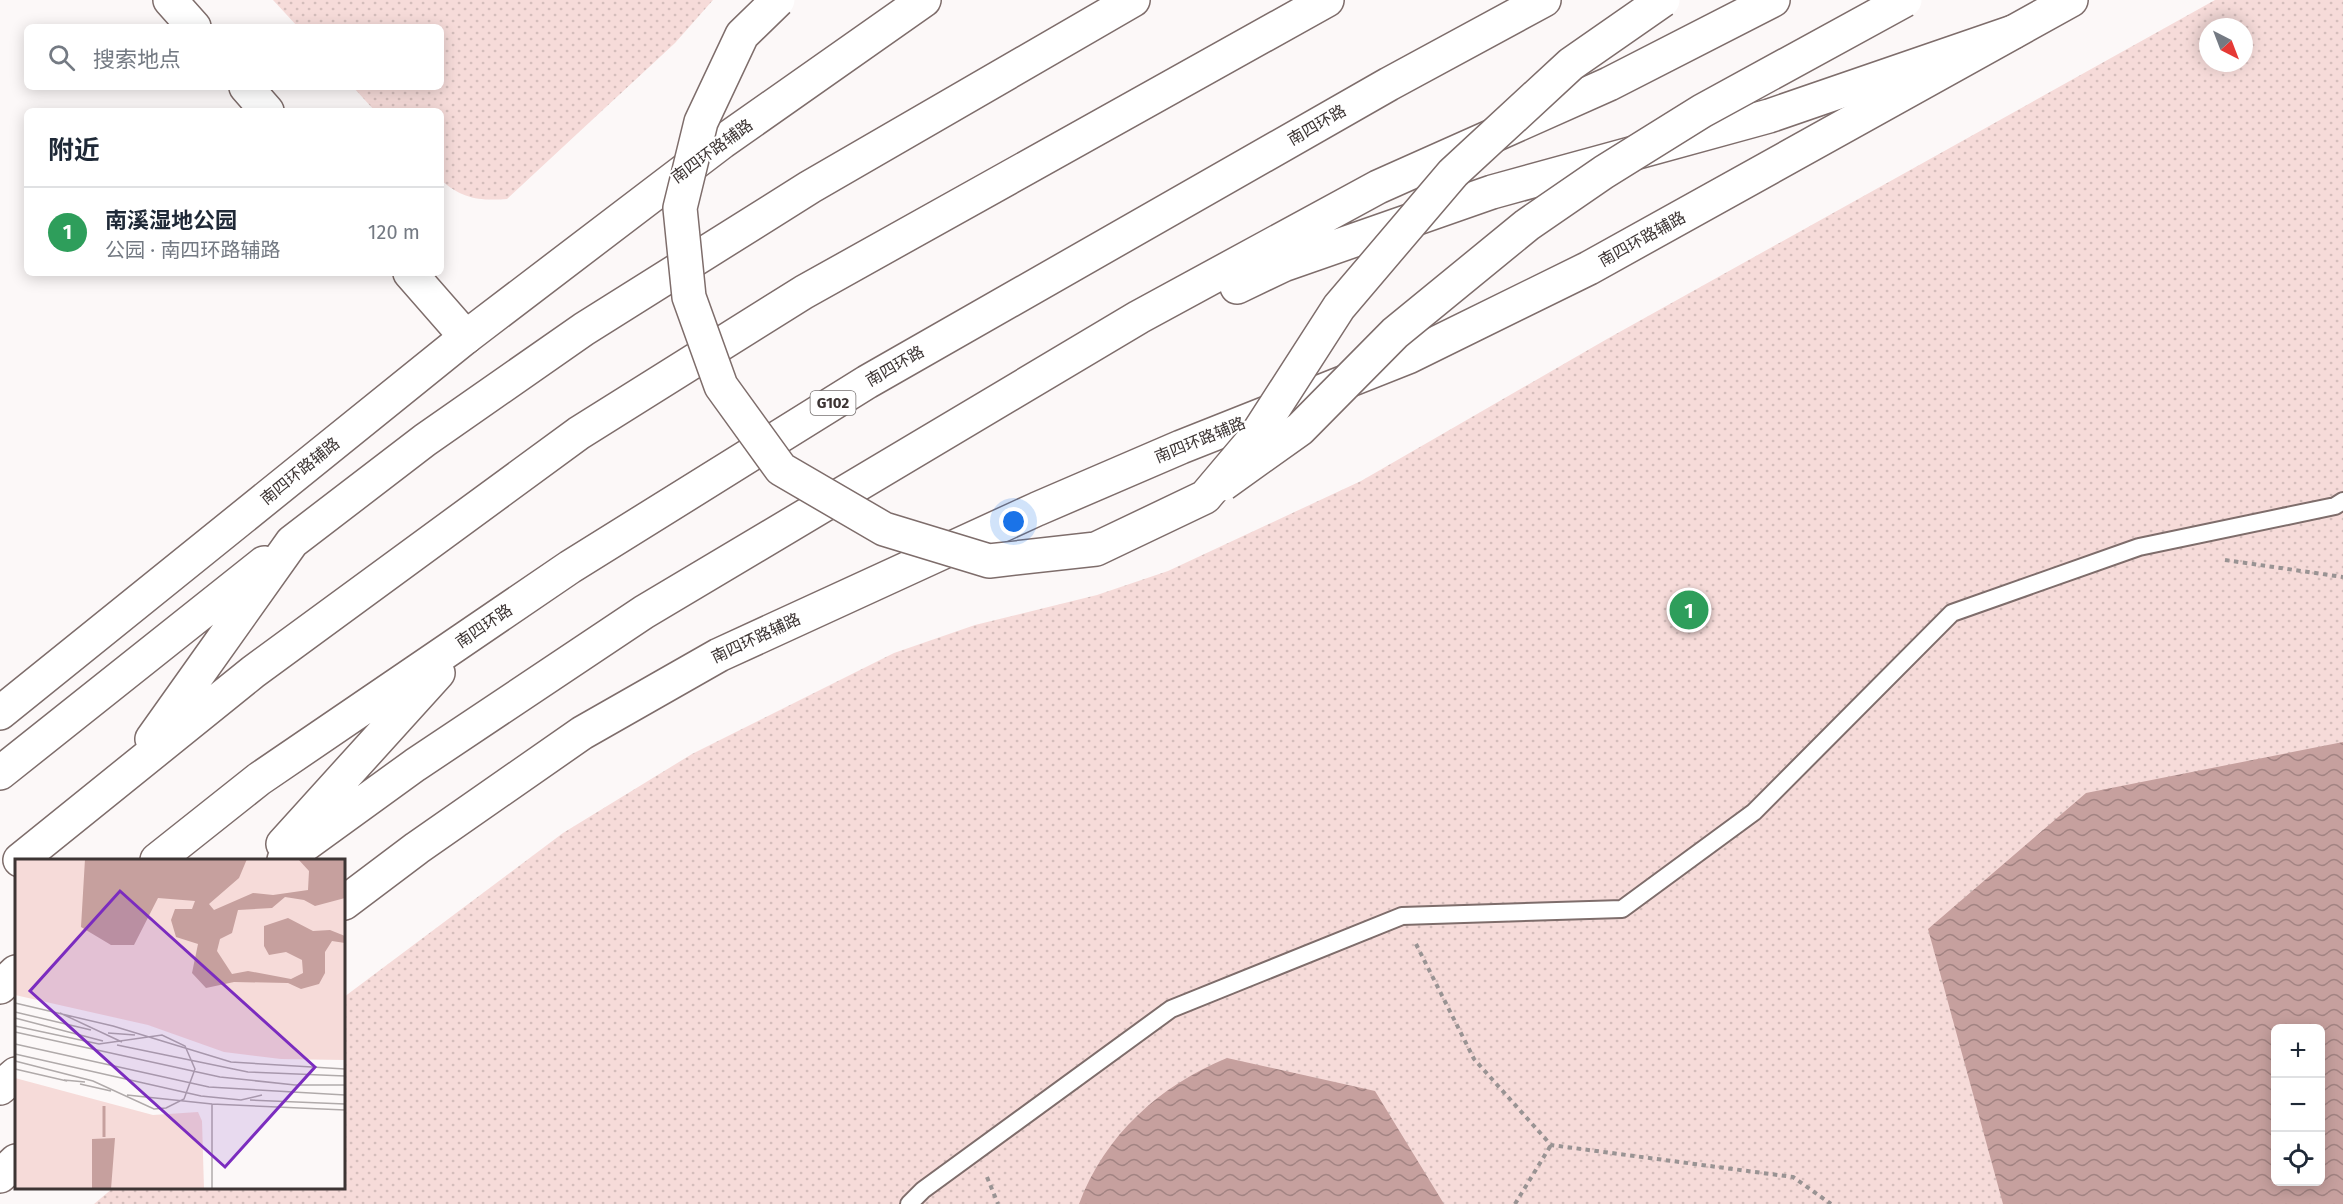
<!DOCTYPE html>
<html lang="zh">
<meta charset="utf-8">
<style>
:root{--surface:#fff;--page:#f2f2f3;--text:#1f2937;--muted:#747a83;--line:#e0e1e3;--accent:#0f766e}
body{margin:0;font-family:"Fira Sans","Noto Sans SC",sans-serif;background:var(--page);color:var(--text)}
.controls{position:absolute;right:18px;bottom:18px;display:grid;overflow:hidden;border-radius:9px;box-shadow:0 3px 15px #0003}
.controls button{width:54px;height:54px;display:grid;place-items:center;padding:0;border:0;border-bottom:2px solid var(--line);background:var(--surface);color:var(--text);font:30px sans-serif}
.compass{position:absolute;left:2199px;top:18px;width:54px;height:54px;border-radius:50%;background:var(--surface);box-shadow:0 3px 15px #0003;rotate:138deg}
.you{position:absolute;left:1014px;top:522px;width:21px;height:21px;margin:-15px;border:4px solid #fff;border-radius:50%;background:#1a73e8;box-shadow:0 0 0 9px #1a73e833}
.badge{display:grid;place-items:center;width:39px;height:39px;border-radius:50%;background:var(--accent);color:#fff;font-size:20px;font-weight:700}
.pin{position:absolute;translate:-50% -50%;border:3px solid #fff;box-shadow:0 2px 6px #0006}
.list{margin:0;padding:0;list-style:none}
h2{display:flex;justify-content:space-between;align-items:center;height:78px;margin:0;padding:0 24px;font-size:26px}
h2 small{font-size:20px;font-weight:400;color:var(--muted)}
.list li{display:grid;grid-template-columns:39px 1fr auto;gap:18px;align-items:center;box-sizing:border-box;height:90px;padding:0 24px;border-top:2px solid var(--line)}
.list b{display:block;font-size:22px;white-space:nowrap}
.list p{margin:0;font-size:20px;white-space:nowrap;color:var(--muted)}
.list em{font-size:20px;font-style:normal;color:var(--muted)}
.icon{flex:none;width:33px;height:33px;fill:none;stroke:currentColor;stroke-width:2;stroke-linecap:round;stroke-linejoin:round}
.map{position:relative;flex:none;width:2343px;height:1204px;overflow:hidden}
.search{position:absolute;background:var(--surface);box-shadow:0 3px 15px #0003;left:24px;top:24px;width:420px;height:66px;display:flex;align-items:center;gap:15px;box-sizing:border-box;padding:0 21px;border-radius:9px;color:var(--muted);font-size:22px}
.panel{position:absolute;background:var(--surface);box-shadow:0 3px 15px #0003;left:24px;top:108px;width:420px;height:168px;border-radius:9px}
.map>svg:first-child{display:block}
.green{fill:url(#green-dots);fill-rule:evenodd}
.water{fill:url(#water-waves);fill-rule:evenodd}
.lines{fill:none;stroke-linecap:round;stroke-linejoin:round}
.service-casing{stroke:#7e6d6b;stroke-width:20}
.tertiary-casing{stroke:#7e6d6b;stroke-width:36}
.primary-casing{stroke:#7e6d6b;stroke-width:36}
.trunk-casing{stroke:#7e6d6b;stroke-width:36}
.path{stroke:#999393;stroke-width:4;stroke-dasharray:4.5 4.5;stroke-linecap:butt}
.service{stroke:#fff;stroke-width:16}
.tertiary{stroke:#fff;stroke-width:33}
.primary{stroke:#fff;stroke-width:33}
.trunk{stroke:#fff;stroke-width:33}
.tertiary-bridge-casing{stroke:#7e6d6b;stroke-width:36;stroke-linecap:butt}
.trunk-bridge-casing{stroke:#7e6d6b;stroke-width:36;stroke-linecap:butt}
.tertiary-bridge{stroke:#fff;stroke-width:33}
.trunk-bridge{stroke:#fff;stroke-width:33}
.labels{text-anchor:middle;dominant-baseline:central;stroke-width:4.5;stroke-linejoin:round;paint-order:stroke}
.shield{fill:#fff;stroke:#777271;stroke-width:1.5}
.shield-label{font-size:15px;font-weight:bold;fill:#3d3534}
.street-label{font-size:16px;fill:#3d3534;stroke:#fff}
.inset-river{fill:none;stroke:#c6a09e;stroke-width:3}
.inset-road{fill:none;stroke:#b0aaaa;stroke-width:1.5}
.view{fill:#7b2cbf;fill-opacity:0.15;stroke:#7b2cbf;stroke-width:3}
.inset-edge{fill:none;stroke:#3d3534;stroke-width:3}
</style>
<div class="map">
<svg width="2343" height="1204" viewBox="0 0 2343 1204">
<defs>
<pattern id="green-dots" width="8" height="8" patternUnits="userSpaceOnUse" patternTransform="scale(1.5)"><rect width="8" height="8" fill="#f6dbd9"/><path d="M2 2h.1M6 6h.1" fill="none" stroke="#d4bdbb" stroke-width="1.8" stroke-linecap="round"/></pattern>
<pattern id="water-waves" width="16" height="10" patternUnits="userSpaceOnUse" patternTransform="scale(1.5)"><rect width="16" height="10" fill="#c6a09e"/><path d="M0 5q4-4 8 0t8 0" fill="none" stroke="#a28382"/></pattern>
</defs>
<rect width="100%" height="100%" fill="#fcf8f8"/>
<!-- green -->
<path class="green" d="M273 0H713L675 43 507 199C480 201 462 199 441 180V111H375L353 87H441V27H298Z
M2215 0H2343V1204H94L113 1188H344V997L563 833 692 754 894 653 975 625 1097 595 1168 571 1361 481 1607 339ZM2208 27H2244V63H2208ZM2276 1028H2320V1182H2276Z"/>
<!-- water -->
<path class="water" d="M2343 742V1204H2003L1928 929 2086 793ZM2276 1028H2320V1182H2276Z
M1227 1058 1375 1091 1444 1204H1079C1105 1135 1159 1086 1227 1058Z"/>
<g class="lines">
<!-- service casing -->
<g class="service-casing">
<path id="service" d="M909 1204 923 1190 1171 1009 1402 916 1622 909 1754 812 1952 613 2139 547 2335 506 2343 501"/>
</g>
<!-- tertiary casing -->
<g class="tertiary-casing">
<path id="tertiary" d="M170 0 194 27
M246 87 267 111
M410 273 466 337"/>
</g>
<!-- primary casing -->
<g class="primary-casing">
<path id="primary" d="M0 713 466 337 722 142 924 0
M344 903 417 848 582 733 719 655 1037 509 1181 447 1408 357 1589 268 2071 0
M0 1176 16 1161"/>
</g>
<!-- trunk casing -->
<g class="trunk-casing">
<path id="trunk" d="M1237 287 1283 265 1492 192 1769 116 2013 32
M152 739 292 542 425 440 584 329 810 187 1133 0
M0 773 264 563
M283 844 438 673
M20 860 253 672 579 433 804 292 1327 0
M157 860 259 779 570 567 867 382 1389 84 1544 0
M284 860 415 765 644 612 1139 317 1378 187 1609 84 1773 0
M0 987 16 972
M0 1088 16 1074"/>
</g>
<!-- path -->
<path class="path" d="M2225 560 2343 577
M1416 944 1474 1059 1551 1145 1793 1177 1831 1204
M987 1177 998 1204
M1515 1204 1551 1145"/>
<!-- service -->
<use href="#service" class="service"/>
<!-- tertiary -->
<use href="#tertiary" class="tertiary"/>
<!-- primary -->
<use href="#primary" class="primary"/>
<!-- trunk -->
<use href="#trunk" class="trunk"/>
<!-- tertiary-bridge casing -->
<g class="tertiary-bridge-casing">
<path id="tertiary-bridge" d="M1223 484 1300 429 1395 333 1527 225 1604 172 1702 111 1905 0"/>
</g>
<!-- trunk-bridge casing -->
<g class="trunk-bridge-casing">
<path id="trunk-bridge" d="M778 0 742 35 701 122 680 208 689 297 721 386 781 469 884 529 989 561 1096 549 1205 497 1254 439 1339 307 1453 173 1571 64 1663 0"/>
</g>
<!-- tertiary-bridge -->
<use href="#tertiary-bridge" class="tertiary-bridge"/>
<!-- trunk-bridge -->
<use href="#trunk-bridge" class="trunk-bridge"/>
</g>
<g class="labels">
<!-- shield labels -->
<rect class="shield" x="810.5" y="391" width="45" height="24" rx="4.5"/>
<g class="shield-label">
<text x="833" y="403">G102</text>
</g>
<!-- street labels -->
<g class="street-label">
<text transform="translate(1317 125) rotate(-30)">南四环路</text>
<text transform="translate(712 151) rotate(-36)">南四环路辅路</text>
<text transform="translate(1642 239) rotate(-29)">南四环路辅路</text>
<text transform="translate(895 366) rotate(-30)">南四环路</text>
<text transform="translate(1200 440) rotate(-22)">南四环路辅路</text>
<text transform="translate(300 471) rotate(-39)">南四环路辅路</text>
<text transform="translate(484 626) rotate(-34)">南四环路</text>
<text transform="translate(756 638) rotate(-25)">南四环路辅路</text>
</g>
</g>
<!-- overview -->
<g transform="translate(15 859)">
<rect width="330" height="330" fill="#fcf8f8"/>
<path d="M0 0H330V201L266 200 209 193 133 166 0 136ZM0 219 138 256 183 253 187 262 189 330H0Z" fill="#f6dbd9"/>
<path d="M70 0H232L224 19 194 45 199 51 238 34 258 36 293 31 294 12 283 0H330V39L300 47 289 41 270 38 257 49 223 51 217 74 205 80 202 92 217 115 233 112 276 120 288 114 287 101 271 93 254 96 249 87V67L273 59 298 72 315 71 330 77V84L317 82 310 93V114L304 125 286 130 273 124 219 123 191 129 177 114 183 85 161 78 156 61 160 50H177L180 42 143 39 119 86H96L66 68ZM100 279 96 330H77V280Z" fill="#c6a09e"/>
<path class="inset-river" d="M89 278V247"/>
<path class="inset-road" d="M0 144 98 167 216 203 330 210M0 153 76 171M45 154 107 183M0 159 88 182M0 167 84 185 147 176 170 187 180 210 169 240 151 249 139 250 78 222 0 202M0 173 205 218 280 226H330M93 174 120 176M0 185 194 228 330 236M102 186 233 213 330 217M0 195 186 237 226 241 247 236M0 210 52 222M49 221 70 223M65 225 96 232M112 236 197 245 330 251M235 241 330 245M197 245V330"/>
<path class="view" d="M105 32 300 208 210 308 15 132Z"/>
<rect width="330" height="330" class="inset-edge"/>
</g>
</svg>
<div class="controls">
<button>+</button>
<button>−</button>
<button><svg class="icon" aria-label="locate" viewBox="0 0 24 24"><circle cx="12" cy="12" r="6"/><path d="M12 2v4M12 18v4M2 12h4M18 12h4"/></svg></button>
</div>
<svg class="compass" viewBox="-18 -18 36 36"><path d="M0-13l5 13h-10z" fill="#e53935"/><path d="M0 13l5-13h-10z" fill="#747a83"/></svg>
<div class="you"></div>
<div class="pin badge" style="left:1689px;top:610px;background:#2e9e5b">1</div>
<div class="search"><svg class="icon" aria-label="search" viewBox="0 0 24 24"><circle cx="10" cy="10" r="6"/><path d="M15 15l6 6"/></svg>搜索地点</div>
<section class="panel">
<h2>附近<small></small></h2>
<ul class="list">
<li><span class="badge" style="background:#2e9e5b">1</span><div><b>南溪湿地公园</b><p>公园 · 南四环路辅路</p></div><em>120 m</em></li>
</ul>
</section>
</div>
